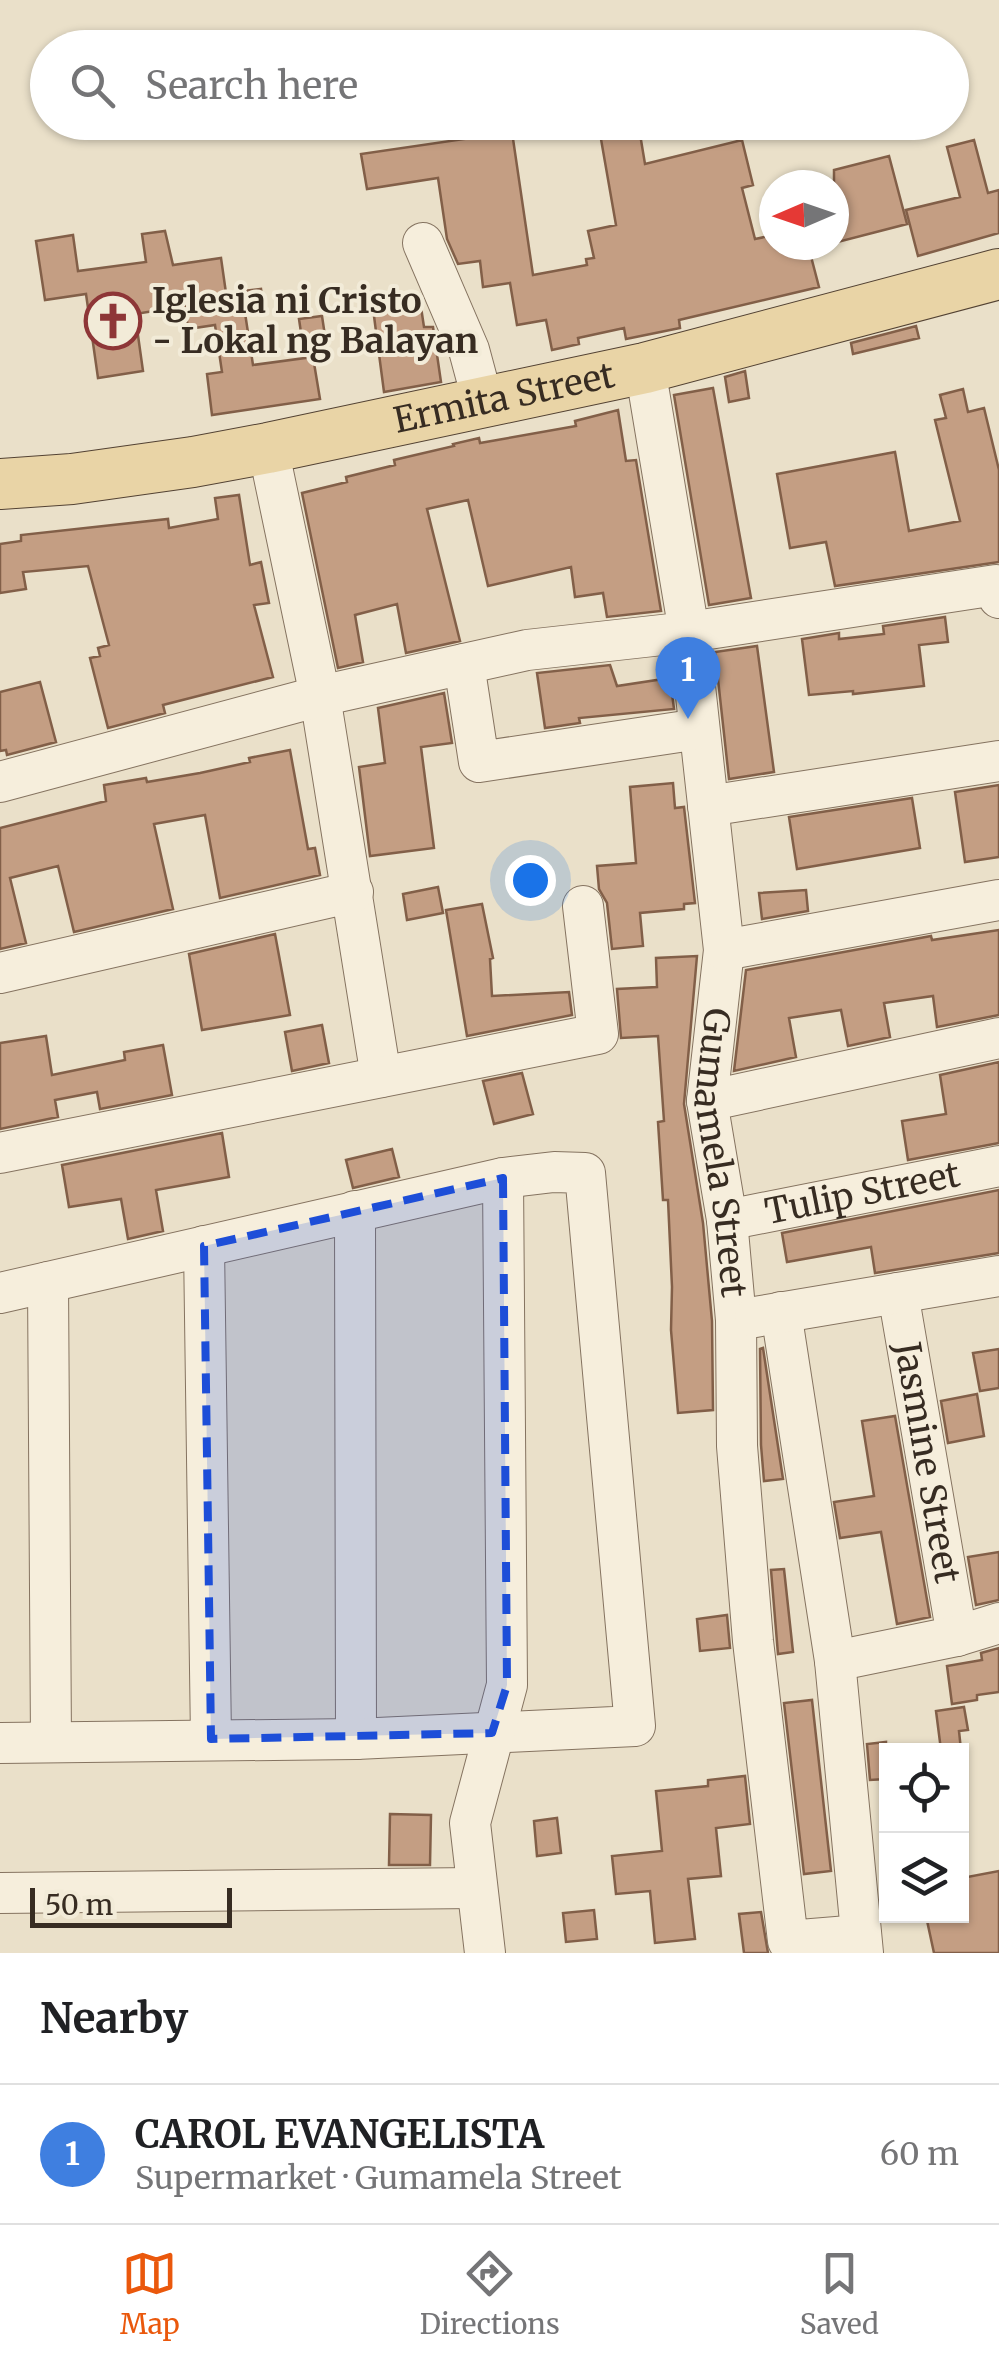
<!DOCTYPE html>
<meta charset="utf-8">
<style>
:root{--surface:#fff;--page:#f6f6f6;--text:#202124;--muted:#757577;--line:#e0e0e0;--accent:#ea580c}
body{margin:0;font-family:Merriweather,serif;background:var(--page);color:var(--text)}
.controls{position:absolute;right:30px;bottom:30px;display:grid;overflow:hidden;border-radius:0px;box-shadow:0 2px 8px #0004}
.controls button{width:90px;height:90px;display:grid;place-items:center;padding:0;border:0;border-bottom:2px solid var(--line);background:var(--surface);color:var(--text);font:50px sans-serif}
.compass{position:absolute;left:759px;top:170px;width:90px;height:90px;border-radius:50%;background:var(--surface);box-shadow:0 2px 8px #0004;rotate:268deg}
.scale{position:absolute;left:30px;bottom:25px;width:202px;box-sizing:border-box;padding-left:10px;border:5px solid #372c22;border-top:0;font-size:28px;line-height:35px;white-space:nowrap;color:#372c22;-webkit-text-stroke:8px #f2ebd8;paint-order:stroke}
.you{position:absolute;left:530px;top:880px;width:35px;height:35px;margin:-25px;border:8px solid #fff;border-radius:50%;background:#1a73e8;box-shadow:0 0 0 15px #1a73e833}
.badge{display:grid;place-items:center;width:65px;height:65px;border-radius:50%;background:var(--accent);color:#fff;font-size:32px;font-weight:700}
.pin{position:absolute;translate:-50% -82px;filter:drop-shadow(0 2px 5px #0008)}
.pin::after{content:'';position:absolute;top:52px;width:35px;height:30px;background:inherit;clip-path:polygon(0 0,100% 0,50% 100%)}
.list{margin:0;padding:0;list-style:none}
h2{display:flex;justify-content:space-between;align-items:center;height:130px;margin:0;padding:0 40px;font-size:42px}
h2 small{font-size:32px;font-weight:400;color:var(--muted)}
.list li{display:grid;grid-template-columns:65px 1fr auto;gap:30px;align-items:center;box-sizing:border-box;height:140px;padding:0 40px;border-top:2px solid var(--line)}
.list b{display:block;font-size:38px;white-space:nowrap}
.list p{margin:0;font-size:32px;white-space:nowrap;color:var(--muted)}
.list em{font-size:32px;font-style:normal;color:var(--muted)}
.icon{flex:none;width:55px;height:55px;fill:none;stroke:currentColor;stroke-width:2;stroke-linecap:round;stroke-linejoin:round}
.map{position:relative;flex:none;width:999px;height:1953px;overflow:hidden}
.search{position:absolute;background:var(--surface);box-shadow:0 2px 8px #0004;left:30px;right:30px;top:30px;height:110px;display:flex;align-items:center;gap:25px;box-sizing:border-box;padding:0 35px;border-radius:55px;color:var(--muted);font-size:38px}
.sheet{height:270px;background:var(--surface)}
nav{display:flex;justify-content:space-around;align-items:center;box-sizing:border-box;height:140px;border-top:2px solid var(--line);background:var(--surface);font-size:28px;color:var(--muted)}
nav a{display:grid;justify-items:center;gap:5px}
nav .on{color:var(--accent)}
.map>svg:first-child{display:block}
.building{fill:#c49e83;stroke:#825f48;stroke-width:2.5}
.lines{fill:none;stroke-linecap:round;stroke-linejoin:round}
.minor-casing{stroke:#857360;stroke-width:42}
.major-casing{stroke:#534233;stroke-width:52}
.minor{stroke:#f6eedc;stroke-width:40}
.major{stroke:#e9d4a6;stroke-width:50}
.marked{fill:#1d4ed8;fill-opacity:0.2;stroke:#1d4ed8;stroke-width:8;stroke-dasharray:20 12;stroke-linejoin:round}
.labels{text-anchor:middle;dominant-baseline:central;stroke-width:8;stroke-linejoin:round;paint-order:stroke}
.poi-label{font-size:35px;font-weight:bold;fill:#372c22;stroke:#f2ebd8;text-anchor:start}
.street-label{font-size:35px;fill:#372c22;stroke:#f2ebd8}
</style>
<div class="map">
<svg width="999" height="1953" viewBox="0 0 999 1953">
<rect width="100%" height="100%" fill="#eae0c9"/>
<!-- building -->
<path class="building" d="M598 122H638L645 164 742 140 753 185 742 188 755 239 774 235V245H808L819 287 679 320 680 328 626 339 624 328 578 338 579 344 552 350 546 320 517 325 510 283 483 287 480 261 458 264 447 239 438 178 367 189 361 154 512 132 533 275 587 265 586 259 594 258 588 231 616 225Z
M974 140 988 193 999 190V233L918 256 906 210 960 197 947 147Z
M889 156 907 224 834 243V170Z
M165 231 173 265 221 258 226 293 261 289 264 310 245 313 253 365 313 357 320 399 212 415 207 374 222 372 215 325 188 329 185 306 135 314 143 371 98 378 86 294 45 300 36 241 73 235 78 271 146 262 142 234Z
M419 294 424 327H433L441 382 384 392 372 301Z
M322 316 327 349 304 353 299 319Z
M916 326 919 338 853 354 851 343Z
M745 371 749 398 729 402 725 377Z
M713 388 751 598 709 605 674 395Z
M963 389 968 412 984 408 999 470V562L835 586 826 542 790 548 777 474 895 452 909 531 960 521 935 420 946 418 940 395Z
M618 410 626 461 636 460 661 611 607 617 603 593 575 597 571 567 488 586 468 500 427 509 460 641 406 653 397 604 355 615 363 662 338 668 302 493 347 482 346 477 395 465 394 460 454 446 453 444 479 438 480 443 576 426 575 421Z
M239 495 250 565 261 562 269 603 254 605 273 677 163 705 165 713 108 728 90 658 100 656 98 648 109 645 88 566 23 572 26 589 0 593V544L21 541V535L168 519 169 528 218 519 215 498Z
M945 617 948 642 919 645 924 686 853 694V691L809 695 802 639 839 633V639L884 634 883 626Z
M757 646 774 772 729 779 715 652Z
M610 665 617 686 670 678 674 709 579 718 580 723 545 728 537 673Z
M40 682 56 742 7 755 6 750 0 751V692Z
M444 693 452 743 421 747 434 848 370 856 359 767 385 763 378 708Z
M290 750 308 849 315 848 320 875 220 898 205 815 154 824 173 909 74 932 58 866 10 878 26 943 0 949V828L106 801 104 785 146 778 147 782 200 773 250 762 249 758Z
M673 783 675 808 684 807 695 903 684 904V909L640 913 643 946 612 949 607 903 599 889 597 866 636 863 630 787Z
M999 785V857L965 862 955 792Z
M912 798 920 848 797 869 789 817Z
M438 887 443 913 407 920 403 894Z
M806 890 808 911 762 919 759 893Z
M482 904 493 958 490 959 492 996 569 992 572 1015 467 1036 446 910Z
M999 930V1015L937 1027 933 996 884 1003 890 1037 848 1046 841 1010 789 1018 796 1057 734 1071 746 970 931 936 932 940Z
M275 934 290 1015 202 1030 189 954Z
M697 956 684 1104 703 1223 712 1321 713 1410 678 1413 671 1330 672 1287 668 1200H663L658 1122 664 1121 658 1036 621 1038 617 989 657 987 656 958Z
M322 1025 329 1063 292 1071 285 1032Z
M46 1036 52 1075 125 1060 124 1052 163 1045 172 1095 100 1109 97 1092 55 1100 58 1117 0 1129V1043Z
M999 1062V1143L908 1160 902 1121 946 1114 940 1075Z
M522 1073 533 1114 494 1124 483 1081Z
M222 1133 229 1177 156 1190 163 1231 128 1239 121 1199 69 1207 62 1165Z
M392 1149 399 1177 353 1188 346 1160Z
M999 1190V1253L875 1273 871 1247 787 1262 782 1233Z
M763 1348 783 1479 764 1481 761 1445 760 1349Z
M999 1349V1388L980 1391 973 1353Z
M977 1394 984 1436 948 1443 941 1401Z
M895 1416 930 1617 897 1624 881 1532 840 1538 834 1502 874 1496 862 1421Z
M999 1552V1600L976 1605 968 1557Z
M784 1569 793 1652 778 1654 771 1570Z
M727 1615 730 1648 700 1651 697 1619Z
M999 1648V1692L977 1695V1700L952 1704 947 1666 982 1660 981 1653Z
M812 1700 831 1871 804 1874 784 1703Z
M964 1707 968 1730 959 1731 961 1750H941L936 1711Z
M886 1742V1779L870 1780 867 1744Z
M745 1776 750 1824 716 1828 721 1876 688 1879 695 1939 655 1943 650 1891 616 1894 612 1856 662 1851 656 1791 708 1786V1780Z
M390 1814 431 1815 430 1865H389Z
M557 1818 561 1853 537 1856 534 1821Z
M999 1871V1953H934L926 1916H962V1878Z
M594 1910 597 1939 566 1942 563 1913Z
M761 1912 768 1953H744L739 1914Z"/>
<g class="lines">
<!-- minor casing -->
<g class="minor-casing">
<g id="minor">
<path d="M423 243 469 350 483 402"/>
<path id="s1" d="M645 368 689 632 724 950 707 1101 727 1220 736 1320 737 1446 753 1641 788 1941 861 1935"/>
<path d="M268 448 320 696 381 1077"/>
<path d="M464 664 479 762 699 729"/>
<path d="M0 782 320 696 527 650 689 632 996 585 999 598"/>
<path d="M708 806 999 761"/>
<path d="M724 950 999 900"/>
<path d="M0 973 353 892"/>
<path d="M707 1101 999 1038"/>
<path d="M0 1153 598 1034 583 906"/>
<path d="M355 1211 356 1739"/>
<path id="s2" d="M727 1220 999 1166"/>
<path d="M204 1246 211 1739"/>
<path d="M48 1282 51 1742"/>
<path d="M0 1293 503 1178 554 1172 585 1173 635 1726 356 1739 0 1743"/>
<path id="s3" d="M898 1293 957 1636"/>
<path d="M781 1312 835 1661 863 1953"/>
<path d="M755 1317 999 1276"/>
<path d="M835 1661 957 1636 999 1623"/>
<path d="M0 1893 475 1888"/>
<path d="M485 1953 470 1823 507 1685 503 1178"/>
</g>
</g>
<!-- major casing -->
<g class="major-casing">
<g id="major">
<path id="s4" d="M0 484 72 479 193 462 268 448 645 368 999 274"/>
</g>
</g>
<!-- minor -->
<use href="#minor" class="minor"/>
<!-- major -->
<use href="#major" class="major"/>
</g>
<!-- marked area -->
<path class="marked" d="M503 1178 507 1685 492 1733 211 1739 204 1246Z"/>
<!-- icons -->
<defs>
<g id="church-ring" transform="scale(2.875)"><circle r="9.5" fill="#f2ebd8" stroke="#8e3637" stroke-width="1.5"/><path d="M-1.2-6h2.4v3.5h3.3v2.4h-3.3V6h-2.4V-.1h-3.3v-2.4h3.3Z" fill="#8e3637"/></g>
</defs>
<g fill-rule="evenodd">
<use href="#church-ring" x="113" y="321"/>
</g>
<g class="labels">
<!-- poi labels -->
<g class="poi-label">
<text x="152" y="301">Iglesia ni Cristo<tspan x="152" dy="40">- Lokal ng Balayan</tspan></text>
</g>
<!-- street labels -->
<g class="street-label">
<text stroke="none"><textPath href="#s4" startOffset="512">Ermita Street</textPath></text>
<text stroke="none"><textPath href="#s1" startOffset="792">Gumamela Street</textPath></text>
<text stroke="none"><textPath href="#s2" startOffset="138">Tulip Street</textPath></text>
<text stroke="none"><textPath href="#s3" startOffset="172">Jasmine Street</textPath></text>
</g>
</g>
</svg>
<div class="controls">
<button><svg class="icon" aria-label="locate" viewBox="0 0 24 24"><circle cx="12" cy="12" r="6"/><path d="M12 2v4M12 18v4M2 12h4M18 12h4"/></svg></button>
<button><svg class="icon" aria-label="layers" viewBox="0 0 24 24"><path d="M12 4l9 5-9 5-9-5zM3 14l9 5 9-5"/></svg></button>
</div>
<svg class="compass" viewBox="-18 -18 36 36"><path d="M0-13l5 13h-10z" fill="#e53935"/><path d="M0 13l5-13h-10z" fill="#757577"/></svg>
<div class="scale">50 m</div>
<div class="you"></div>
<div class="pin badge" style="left:688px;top:719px;background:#3f7fe0">1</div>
<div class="search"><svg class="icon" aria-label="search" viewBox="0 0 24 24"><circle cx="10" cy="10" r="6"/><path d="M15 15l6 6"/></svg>Search here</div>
</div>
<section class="sheet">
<h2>Nearby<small></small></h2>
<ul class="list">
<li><span class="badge" style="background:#3f7fe0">1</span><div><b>CAROL EVANGELISTA</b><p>Supermarket · Gumamela Street</p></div><em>60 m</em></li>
</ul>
</section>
<nav>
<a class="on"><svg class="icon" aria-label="map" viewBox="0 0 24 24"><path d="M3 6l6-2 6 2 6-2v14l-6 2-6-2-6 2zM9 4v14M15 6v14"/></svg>Map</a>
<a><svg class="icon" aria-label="directions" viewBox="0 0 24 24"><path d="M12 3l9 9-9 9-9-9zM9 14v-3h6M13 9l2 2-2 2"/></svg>Directions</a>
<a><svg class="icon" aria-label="saved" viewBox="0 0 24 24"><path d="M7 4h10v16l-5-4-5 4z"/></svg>Saved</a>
</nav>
